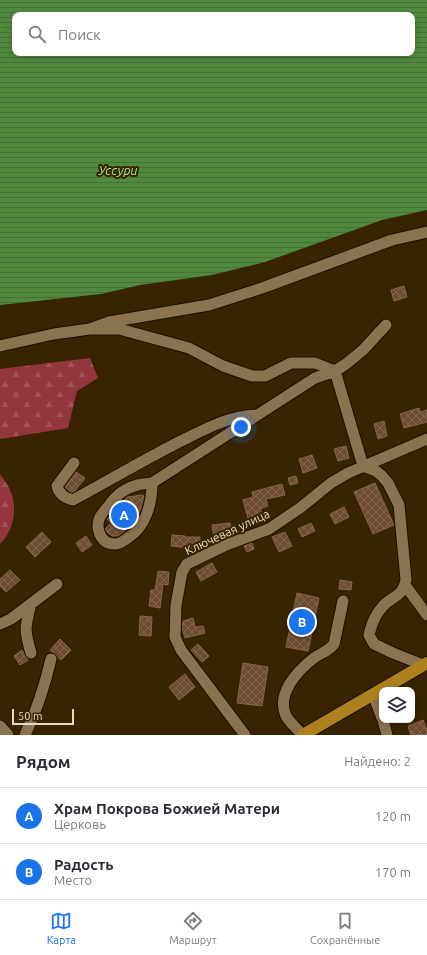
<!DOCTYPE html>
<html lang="ru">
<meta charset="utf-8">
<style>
:root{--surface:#fff;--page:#f2f2f3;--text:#2b2b33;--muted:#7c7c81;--line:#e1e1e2;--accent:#1a73e8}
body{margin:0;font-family:Ubuntu,sans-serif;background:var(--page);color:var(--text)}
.controls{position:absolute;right:12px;bottom:12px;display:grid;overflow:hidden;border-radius:8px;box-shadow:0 2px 6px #0003}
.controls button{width:36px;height:36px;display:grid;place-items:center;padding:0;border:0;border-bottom:1px solid var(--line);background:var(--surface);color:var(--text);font:20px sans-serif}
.scale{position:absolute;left:12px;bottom:10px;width:62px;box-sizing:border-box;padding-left:4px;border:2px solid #e6d9c6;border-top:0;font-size:11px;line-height:14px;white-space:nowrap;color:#e6d9c6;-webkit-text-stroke:3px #382400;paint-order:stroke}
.you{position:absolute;left:241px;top:427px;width:14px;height:14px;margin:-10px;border:3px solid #fff;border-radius:50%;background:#1a73e8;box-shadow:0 0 0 6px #1a73e833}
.badge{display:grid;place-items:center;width:26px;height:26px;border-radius:50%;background:var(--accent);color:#fff;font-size:13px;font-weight:700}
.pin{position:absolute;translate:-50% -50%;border:2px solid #fff;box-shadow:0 1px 4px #0006}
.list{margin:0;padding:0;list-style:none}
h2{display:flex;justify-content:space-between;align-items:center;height:52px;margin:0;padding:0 16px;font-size:17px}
h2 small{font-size:13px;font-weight:400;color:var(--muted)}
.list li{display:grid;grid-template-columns:26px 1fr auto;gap:12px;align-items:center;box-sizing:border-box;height:56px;padding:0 16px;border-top:1px solid var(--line)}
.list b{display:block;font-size:15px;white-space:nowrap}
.list p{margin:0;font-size:13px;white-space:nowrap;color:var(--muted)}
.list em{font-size:13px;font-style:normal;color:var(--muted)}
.icon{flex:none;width:22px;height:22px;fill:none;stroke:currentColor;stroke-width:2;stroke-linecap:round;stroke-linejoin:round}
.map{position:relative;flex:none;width:427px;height:735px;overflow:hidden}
.search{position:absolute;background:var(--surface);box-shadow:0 2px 6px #0003;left:12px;right:12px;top:12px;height:44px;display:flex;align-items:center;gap:10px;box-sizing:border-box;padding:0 14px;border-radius:8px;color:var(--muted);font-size:15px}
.sheet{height:164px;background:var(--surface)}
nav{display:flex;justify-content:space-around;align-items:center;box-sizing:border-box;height:56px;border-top:1px solid var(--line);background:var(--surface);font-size:11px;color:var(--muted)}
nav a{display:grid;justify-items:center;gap:2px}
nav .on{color:var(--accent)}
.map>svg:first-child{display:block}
.forest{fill:url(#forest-firs)}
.water{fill:url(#water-rules);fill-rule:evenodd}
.building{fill:url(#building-cross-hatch);stroke:#88654b}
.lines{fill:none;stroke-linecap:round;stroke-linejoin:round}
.minor-casing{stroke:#1d0e00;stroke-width:13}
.major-casing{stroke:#1d0e00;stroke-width:14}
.minor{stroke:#8a734e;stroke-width:11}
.major{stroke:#ad811f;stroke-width:12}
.labels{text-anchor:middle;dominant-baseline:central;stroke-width:4;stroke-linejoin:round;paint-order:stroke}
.street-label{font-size:12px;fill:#e6d9c6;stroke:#382400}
.water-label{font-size:13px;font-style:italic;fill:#9deb84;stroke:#382400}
</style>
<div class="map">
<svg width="427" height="735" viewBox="0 0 427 735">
<defs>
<pattern id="forest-firs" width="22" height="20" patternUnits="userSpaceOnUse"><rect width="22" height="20" fill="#94363e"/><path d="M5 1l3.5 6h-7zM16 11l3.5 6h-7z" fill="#a35258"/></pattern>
<pattern id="water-rules" width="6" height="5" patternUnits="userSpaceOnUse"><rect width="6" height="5" fill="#4f893b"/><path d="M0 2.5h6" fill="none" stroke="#4b6c3b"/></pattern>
<pattern id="building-cross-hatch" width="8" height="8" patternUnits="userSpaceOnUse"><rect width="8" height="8" fill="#6d4c32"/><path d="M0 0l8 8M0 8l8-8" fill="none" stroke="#82654e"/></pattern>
</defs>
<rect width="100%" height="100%" fill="#382400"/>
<!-- forest -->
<path class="forest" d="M90 358 98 378 77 391 68 428 0 439V369Z
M0 474C3 479 8 484 10 490 18 508 14 530 0 544Z"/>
<!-- water -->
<path class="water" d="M0 0H427V210L382 220 265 262 212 275 140 285 101 294 0 305ZM15 15H412V53H15Z"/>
<!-- building -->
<path class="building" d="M404 286 407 297 394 301 391 290Z
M419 408 420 412 427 410V422L404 428 400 414Z
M384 421 387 436 378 439 374 424Z
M346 446 349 458 338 461 334 449Z
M312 455 317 468 303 473 299 459Z
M76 472 85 478 75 491 72 493 65 487Z
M296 476 298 483 290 485 288 478Z
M375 483 394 525 373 534 354 492Z
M282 484 285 495 266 499 268 506 260 509 262 513 248 518 243 500 253 497 252 492Z
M142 495 144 496 142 504 139 514 135 519 136 520 134 523 119 536H112L107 532 105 529 111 523 107 519 108 518 127 497Z
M344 507 349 517 335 524 330 514Z
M230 523 232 535 214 538 212 525Z
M311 523 315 531 302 537 298 529Z
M42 532 51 542 35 557 26 547Z
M285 532 292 546 279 552 272 537Z
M172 535 185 536V537H200V550L191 551V548L171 546Z
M86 536 92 545 82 552 76 543Z
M252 543 254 549 247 552 244 546Z
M212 563 217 572 201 581 196 572Z
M10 570 20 580 6 592 0 586V579Z
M158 571 169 572 168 585 163 584 160 608 149 606 151 590H155Z
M340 580 352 582 351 590 339 589Z
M297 593 319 598 308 651 286 647Z
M140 616 152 617 151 636 139 635Z
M193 618 195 627 203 626 205 633 185 638 182 627 183 621Z
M60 639 71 650 61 660 50 650Z
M198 644 209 656 202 662 191 650Z
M22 650 28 660 20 665 14 656Z
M243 663 268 667 262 706 237 703Z
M185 674 195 687 179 700 169 687Z
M423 720 427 730V735H411L408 726Z"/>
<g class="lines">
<!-- minor casing -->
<g class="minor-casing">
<path id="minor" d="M90 329 109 322 209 305 262 288 392 240 427 232
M0 346 54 334 90 329H119L189 348 223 366 252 376H265L291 363H315L335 371
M335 371 363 466 376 471 382 476 388 483 399 505 406 580C402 598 393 595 383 606 375 615 372 623 369 635L374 644 393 653 423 665
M74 463 57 486C59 494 64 498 73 500 108 481 142 461 177 443 204 430 227 416 257 415
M152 483C152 503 146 526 129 537 125 540 120 544 115 544 100 544 95 528 100 517 103 512 107 508 110 504 121 489 134 484 152 483L315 378 335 371 346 364 363 350 386 325
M405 585 427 615
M31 604C25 627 24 630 31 653
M0 624 11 619 57 584
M373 694 382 718
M383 720 387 735
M0 726 8 735
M25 735C37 710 45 685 51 659
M245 735 181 650 175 637 176 605 182 572 187 564 226 545 269 529 300 508 331 483 348 473 427 439
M303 735C297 729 290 723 286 716 276 694 297 671 314 658 321 653 329 651 334 644L343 601"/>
</g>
<!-- major casing -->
<g class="major-casing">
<path id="major" d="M303 735 427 663"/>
</g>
<!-- minor -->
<use href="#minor" class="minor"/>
<!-- major -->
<use href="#major" class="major"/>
</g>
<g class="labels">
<!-- street labels -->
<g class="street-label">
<text transform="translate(227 532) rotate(-25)">Ключевая улица</text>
</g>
<!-- water labels -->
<g class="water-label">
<text x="118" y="170">Уссури</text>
</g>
</g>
</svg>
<div class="controls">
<button><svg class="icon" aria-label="layers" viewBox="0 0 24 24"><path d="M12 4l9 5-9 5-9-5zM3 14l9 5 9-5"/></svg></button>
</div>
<div class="scale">50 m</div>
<div class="you"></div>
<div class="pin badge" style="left:124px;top:515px">A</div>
<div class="pin badge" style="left:302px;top:622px">B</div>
<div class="search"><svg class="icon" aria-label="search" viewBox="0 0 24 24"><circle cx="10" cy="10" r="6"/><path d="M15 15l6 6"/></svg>Поиск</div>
</div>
<section class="sheet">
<h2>Рядом<small>Найдено: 2</small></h2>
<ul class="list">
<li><span class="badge">A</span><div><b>Храм Покрова Божией Матери</b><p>Церковь</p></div><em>120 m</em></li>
<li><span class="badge">B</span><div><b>Радость</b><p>Место</p></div><em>170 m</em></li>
</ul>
</section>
<nav>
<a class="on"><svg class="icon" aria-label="map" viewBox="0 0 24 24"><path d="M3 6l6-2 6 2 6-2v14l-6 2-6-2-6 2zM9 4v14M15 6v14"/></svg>Карта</a>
<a><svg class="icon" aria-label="directions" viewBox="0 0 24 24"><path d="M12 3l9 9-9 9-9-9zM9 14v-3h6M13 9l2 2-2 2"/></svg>Маршрут</a>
<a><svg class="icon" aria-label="saved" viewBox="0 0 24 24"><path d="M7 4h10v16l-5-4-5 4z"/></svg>Сохранённые</a>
</nav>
